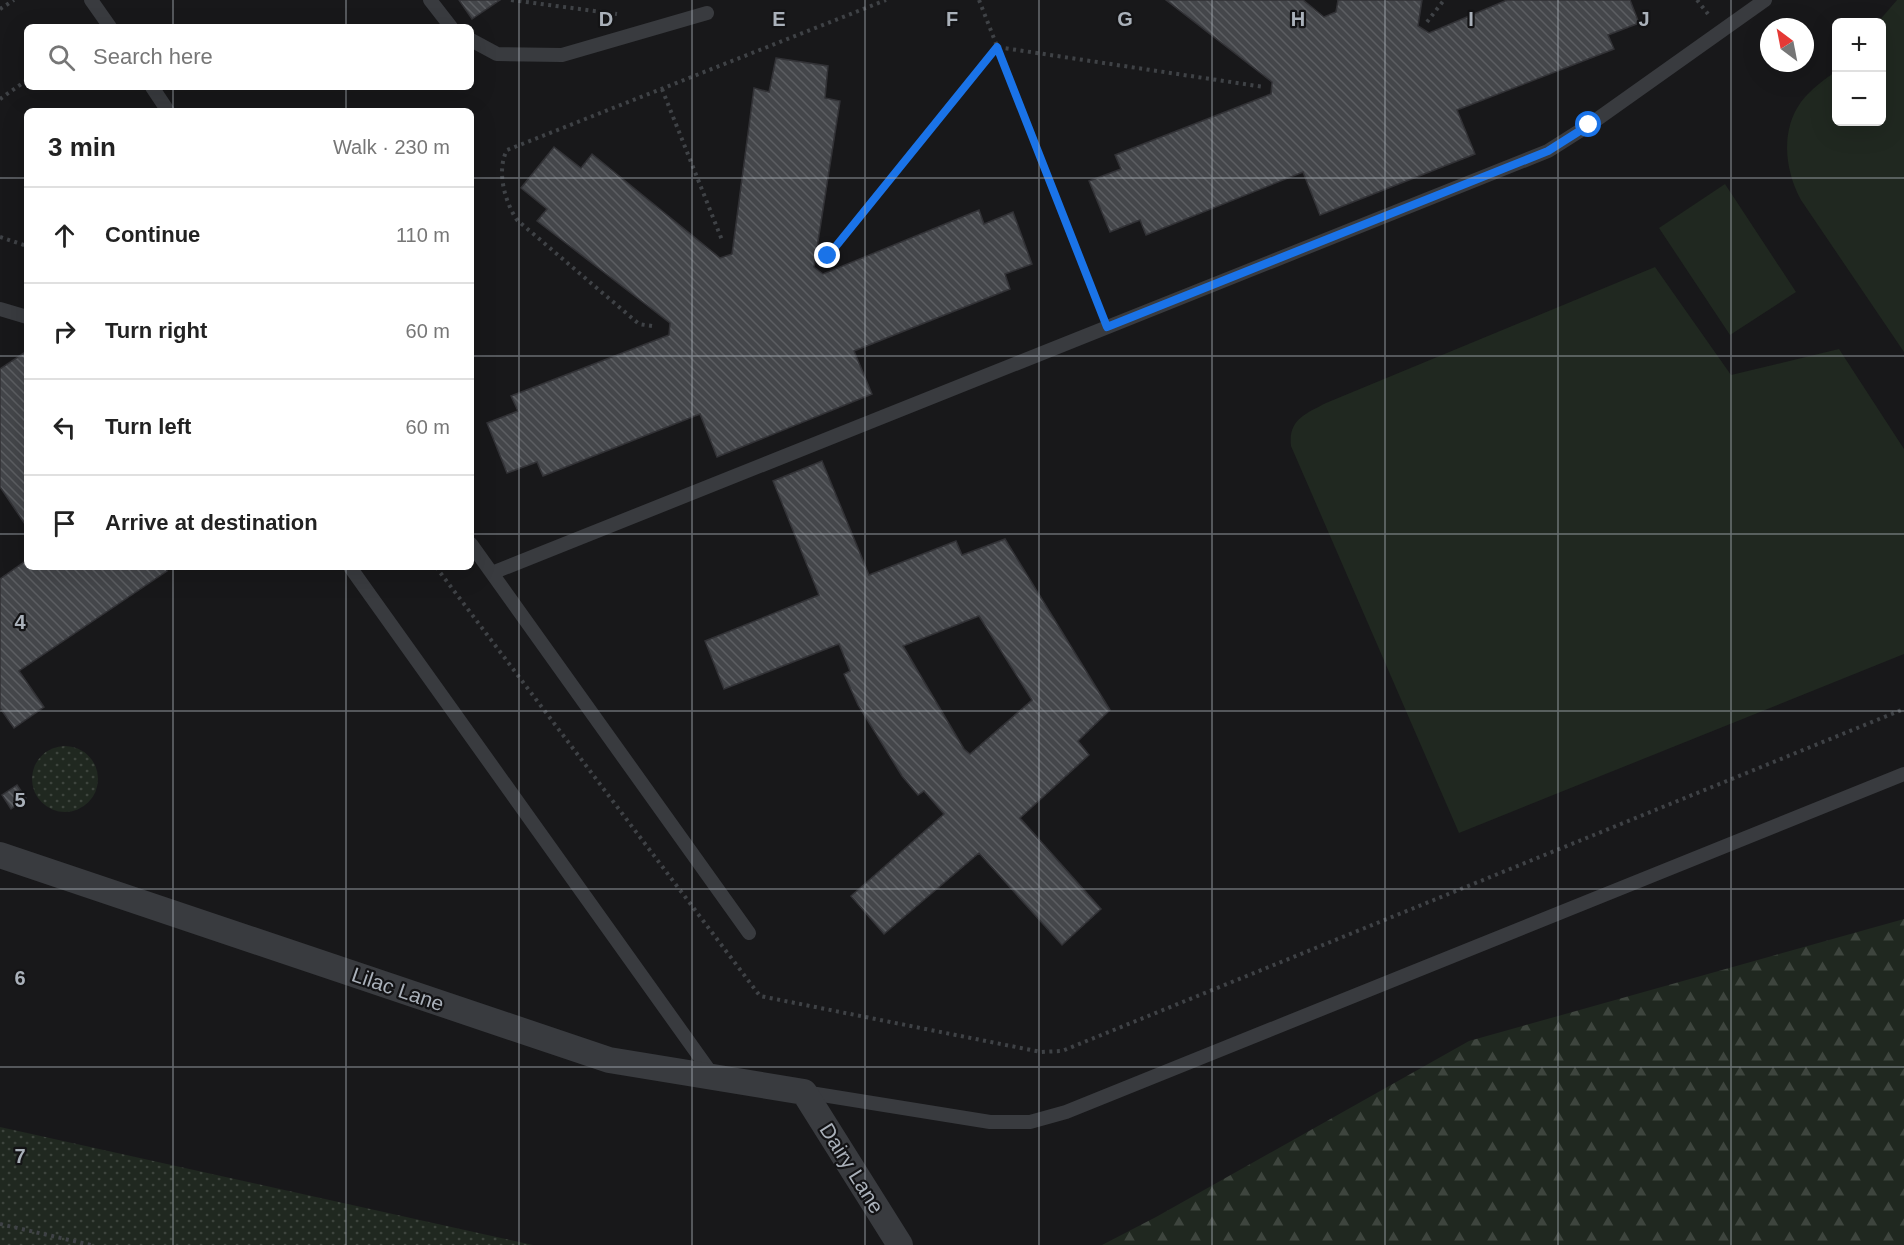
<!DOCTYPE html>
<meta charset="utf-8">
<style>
:root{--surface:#fff;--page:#f6f6f6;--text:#222;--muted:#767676;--line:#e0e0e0}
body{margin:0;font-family:Helvetica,sans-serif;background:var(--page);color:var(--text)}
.controls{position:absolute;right:18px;top:18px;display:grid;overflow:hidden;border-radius:9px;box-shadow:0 6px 24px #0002}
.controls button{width:54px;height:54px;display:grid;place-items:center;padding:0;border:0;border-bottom:2px solid var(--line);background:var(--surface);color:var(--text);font:30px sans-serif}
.compass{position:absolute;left:1760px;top:18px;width:54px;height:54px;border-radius:50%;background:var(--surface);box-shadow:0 6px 24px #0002;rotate:328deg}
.stop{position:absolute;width:18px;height:18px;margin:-14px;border:4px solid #1a73e8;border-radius:50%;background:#fff}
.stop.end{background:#1a73e8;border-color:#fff;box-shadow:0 2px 6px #0008}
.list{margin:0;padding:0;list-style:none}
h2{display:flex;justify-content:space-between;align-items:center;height:78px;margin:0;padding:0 24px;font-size:26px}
h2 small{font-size:20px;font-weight:400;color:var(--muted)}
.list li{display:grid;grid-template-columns:39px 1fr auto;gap:18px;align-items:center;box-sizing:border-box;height:96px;padding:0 24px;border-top:2px solid var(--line)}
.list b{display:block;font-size:22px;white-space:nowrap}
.list em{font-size:20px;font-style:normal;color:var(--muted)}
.icon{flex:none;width:33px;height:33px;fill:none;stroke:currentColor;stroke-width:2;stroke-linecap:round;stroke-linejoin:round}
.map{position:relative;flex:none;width:1904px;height:1245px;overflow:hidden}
.search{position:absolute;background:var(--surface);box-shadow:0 6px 24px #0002;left:24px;top:24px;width:450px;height:66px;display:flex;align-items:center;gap:15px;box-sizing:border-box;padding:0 21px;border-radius:9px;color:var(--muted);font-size:22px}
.panel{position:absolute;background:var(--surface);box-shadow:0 6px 24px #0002;left:24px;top:108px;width:450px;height:462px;border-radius:9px}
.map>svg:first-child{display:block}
.grass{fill:url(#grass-dots)}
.forest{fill:url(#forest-firs)}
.pitch{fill:#202820}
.building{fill:url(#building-back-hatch);stroke:#323236;stroke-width:1.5;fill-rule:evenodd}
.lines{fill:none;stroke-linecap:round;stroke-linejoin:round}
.path{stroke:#3f4246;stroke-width:4;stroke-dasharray:3 4.5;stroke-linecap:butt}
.service{stroke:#393b3f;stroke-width:14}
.minor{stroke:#393b3f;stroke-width:26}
.route{stroke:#1a73e8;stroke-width:8}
.grid{fill:none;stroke:#aab1ba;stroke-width:1.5;stroke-opacity:0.55}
.labels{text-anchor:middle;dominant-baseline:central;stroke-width:4.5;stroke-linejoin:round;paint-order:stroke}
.street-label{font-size:21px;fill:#aab1ba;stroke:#131315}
.grid-label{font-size:20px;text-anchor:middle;font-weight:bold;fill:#aab1ba;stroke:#131315;stroke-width:4.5;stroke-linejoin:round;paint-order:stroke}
</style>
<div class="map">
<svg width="1904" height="1245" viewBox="0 0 1904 1245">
<defs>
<pattern id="grass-dots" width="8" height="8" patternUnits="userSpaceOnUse" patternTransform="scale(1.5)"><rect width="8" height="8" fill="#202820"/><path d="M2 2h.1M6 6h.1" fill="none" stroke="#3e453e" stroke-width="1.8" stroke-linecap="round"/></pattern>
<pattern id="forest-firs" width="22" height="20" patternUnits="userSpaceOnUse" patternTransform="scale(1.5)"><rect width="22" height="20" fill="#202820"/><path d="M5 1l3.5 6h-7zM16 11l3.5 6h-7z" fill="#3e453e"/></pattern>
<pattern id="building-back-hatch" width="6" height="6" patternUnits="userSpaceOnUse" patternTransform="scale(1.5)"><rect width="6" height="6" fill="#44464a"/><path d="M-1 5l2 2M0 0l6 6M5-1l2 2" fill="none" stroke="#5c5e62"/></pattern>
</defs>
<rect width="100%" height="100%" fill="#18181a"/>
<!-- grass -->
<path class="grass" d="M32 779a33 33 0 1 1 66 0a33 33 0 1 1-66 0Z
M0 1127 533 1245H0Z"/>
<!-- forest -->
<path class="forest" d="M1904 919V1245H1102L1156 1217 1469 1041Z"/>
<!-- pitch -->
<path class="pitch" d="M1897 0H1904V352L1801 200C1785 171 1780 131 1801 102 1811 89 1824 80 1836 71V122H1882V22H1878Z
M1725 184 1796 292 1730 335 1659 228Z
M1655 267 1731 375 1839 349 1904 449V654L1459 833 1291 446C1288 420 1305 414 1326 403Z"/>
<!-- building -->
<path class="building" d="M459 0H500L472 19Z
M1166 0H1303L1324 17 1336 12 1338 0H1422L1418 26 1429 33 1507 0H1630L1639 23 1608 35 1614 49 1457 110 1475 154 1320 215 1303 172 1146 235 1140 220 1110 232 1089 181 1121 169 1115 155 1271 94 1272 82Z
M776 58 828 66 825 98 840 101 814 267 823 274 979 210 984 224 1013 212 1032 264 1005 274 1010 289 854 351 872 394 717 457 700 414 543 476 537 462 507 473 487 423 518 411 511 396 669 335 670 323 537 221 547 209 521 188 554 147 581 168 592 154 720 258 732 254 754 88 769 92Z
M27 351V527L0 487V369Z
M822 461 869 575 956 541 962 555 1005 539 1110 710 1078 741 1089 755 1020 818 1101 909 1062 945 979 853 884 934 851 896 944 814 924 791 918 795 902 776 858 705 844 674 850 671 839 644 724 689 705 641 819 595 773 481ZM979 616 1032 700 970 754 964 749 903 646Z
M27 560V567H165L167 571 19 671 44 707 14 728 0 708V579Z
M17 785 26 798 11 809 2 795Z"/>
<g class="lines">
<!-- path -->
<path class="path" d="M511 0 617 14
M979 0 1099 307
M1697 0 1708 14
M0 9 14 0
M1427 22 1444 0
M662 89 722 240
M0 99 27 80
M0 237 27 246
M828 256 997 47 1264 87
M652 326 639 324 517 220C505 202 496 171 507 150L886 0
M436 567 760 996 1041 1052 1062 1051 1904 709
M0 1224 91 1245"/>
<!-- service -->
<path class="service" d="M91 0 110 27
M430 0 451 27
M471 40 497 54 562 55 707 13
M152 87 168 111
M0 309 27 317
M471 544 749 933
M350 567 714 1077
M492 573 1548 151 1589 125 1765 0
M804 1092 990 1122H1030L1066 1112 1904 774"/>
<!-- minor -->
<path class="minor" d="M0 855 609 1060 804 1092 900 1245"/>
</g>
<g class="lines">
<!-- route -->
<path class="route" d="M828 256 997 47 1107 327 1548 151 1589 125"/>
</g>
<!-- grid -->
<path class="grid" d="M173 0V27M346 0V27M519 0V1245M692 0V1245M865 0V1245M1039 0V1245M1212 0V1245M1385 0V1245M1558 0V1245M1731 0V1245M173 87V111M346 87V111M0 178H27M471 178H1904M0 356H27M471 356H1904M0 534H27M471 534H1904M173 567V1245M346 567V1245M0 711H1904M0 889H1904M0 1067H1904"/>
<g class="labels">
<!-- street labels -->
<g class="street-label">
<text transform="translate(398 989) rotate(19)">Lilac Lane</text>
<text transform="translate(852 1168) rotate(58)">Dairy Lane</text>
</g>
</g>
<g class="grid-label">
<text x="606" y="26">D</text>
<text x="779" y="26">E</text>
<text x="952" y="26">F</text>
<text x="1125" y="26">G</text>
<text x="1298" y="26">H</text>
<text x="1471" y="26">I</text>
<text x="1644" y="26">J</text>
<text x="20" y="629">4</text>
<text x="20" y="807">5</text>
<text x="20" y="985">6</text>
<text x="20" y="1163">7</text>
</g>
</svg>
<div class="controls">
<button>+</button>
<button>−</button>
</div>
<svg class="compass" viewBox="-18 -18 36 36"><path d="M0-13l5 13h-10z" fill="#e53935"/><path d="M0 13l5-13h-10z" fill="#767676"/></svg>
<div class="stop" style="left:1589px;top:125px"></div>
<div class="stop end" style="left:828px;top:256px"></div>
<div class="search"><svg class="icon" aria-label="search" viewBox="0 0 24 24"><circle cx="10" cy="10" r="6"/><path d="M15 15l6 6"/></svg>Search here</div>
<section class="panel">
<h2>3 min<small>Walk · 230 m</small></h2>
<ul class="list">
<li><svg class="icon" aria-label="ahead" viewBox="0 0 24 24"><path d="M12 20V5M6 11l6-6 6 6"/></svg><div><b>Continue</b></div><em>110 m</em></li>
<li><svg class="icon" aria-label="right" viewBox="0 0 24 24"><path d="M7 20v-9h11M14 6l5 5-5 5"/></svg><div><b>Turn right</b></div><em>60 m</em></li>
<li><svg class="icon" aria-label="left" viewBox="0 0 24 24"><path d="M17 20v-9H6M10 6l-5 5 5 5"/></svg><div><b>Turn left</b></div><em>60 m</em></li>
<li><svg class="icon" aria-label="arrive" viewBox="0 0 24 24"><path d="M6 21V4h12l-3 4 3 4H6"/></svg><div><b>Arrive at destination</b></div></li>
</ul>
</section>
</div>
